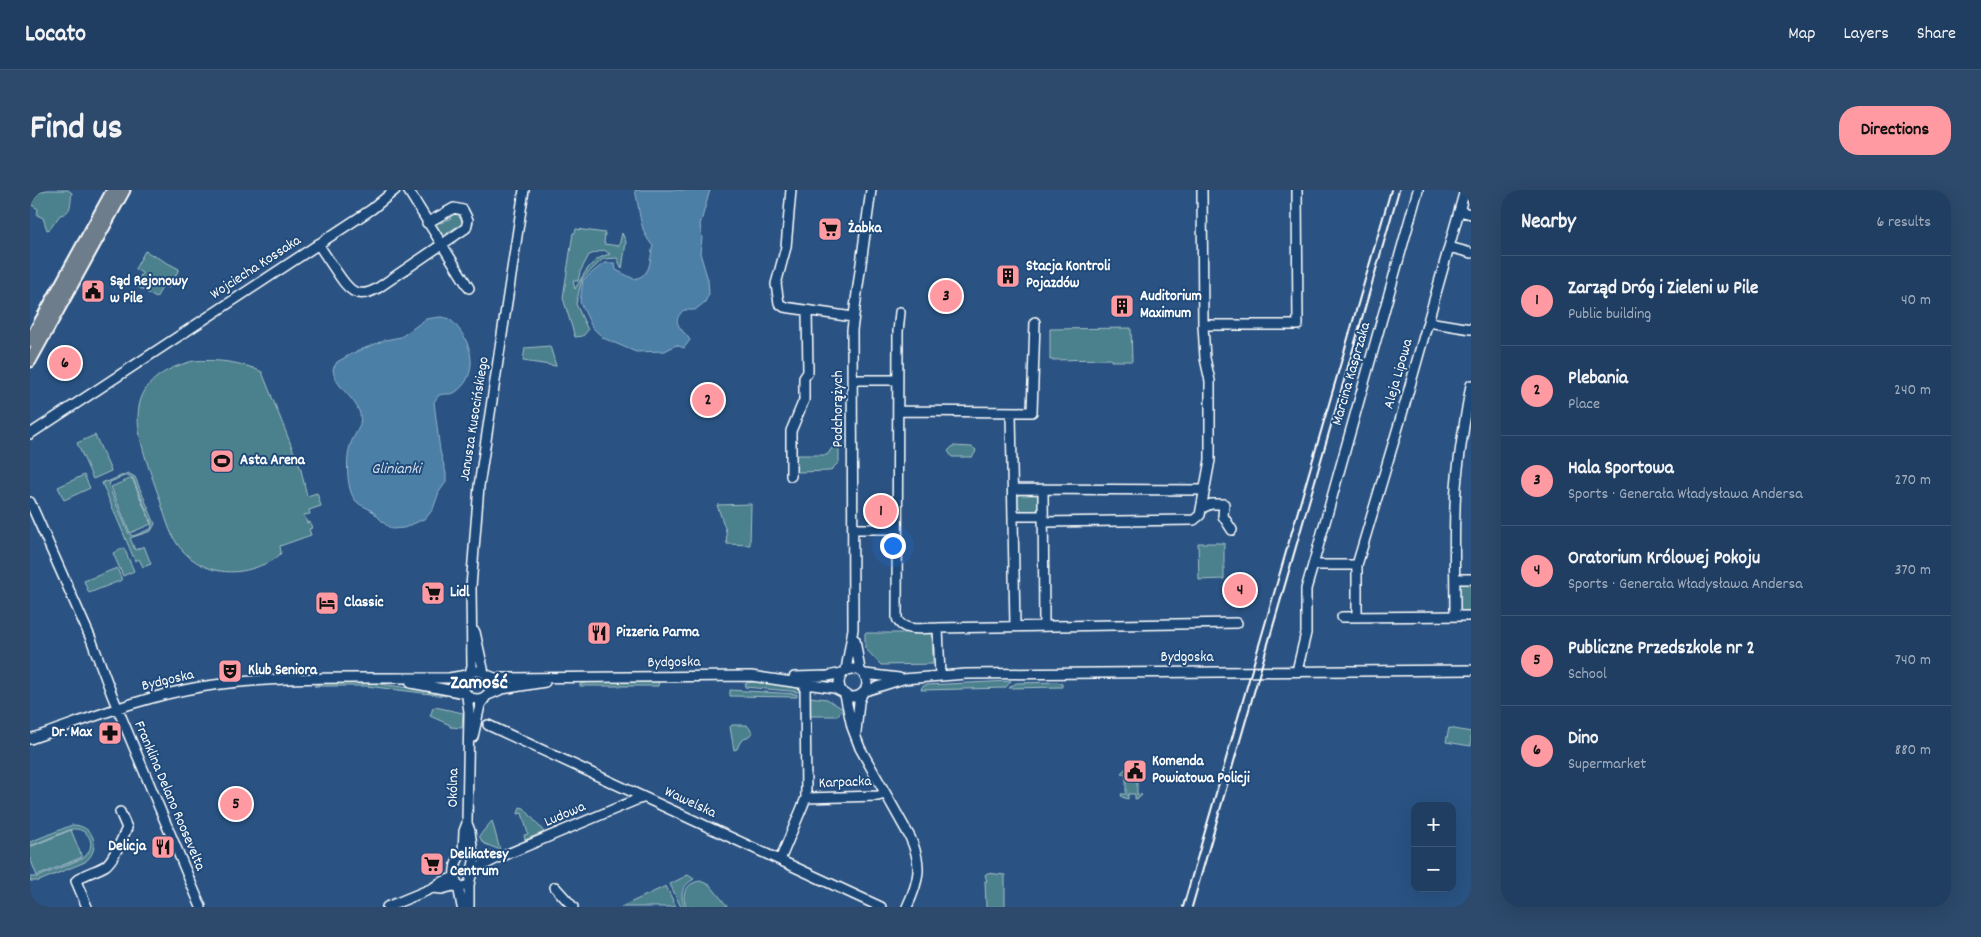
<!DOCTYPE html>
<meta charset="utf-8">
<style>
:root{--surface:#203e62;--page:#2d496b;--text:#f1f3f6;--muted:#a2aebe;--line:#3d5777;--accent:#ff9aa2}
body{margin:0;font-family:Dekko,sans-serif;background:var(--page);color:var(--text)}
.controls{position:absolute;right:15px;bottom:15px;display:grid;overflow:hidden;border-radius:10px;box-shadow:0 5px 20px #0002}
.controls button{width:45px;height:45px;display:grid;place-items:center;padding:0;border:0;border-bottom:1px solid var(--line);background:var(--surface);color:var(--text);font:25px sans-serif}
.you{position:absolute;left:862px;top:355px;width:18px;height:18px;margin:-12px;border:4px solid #fff;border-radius:50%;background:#1a73e8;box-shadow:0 0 0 8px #1a73e833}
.badge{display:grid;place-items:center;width:32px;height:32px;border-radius:50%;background:var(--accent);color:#111;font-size:16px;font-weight:700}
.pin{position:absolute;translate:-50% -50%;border:2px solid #fff;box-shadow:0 1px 5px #0006}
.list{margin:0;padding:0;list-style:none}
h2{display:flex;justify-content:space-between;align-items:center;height:65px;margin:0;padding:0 20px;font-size:21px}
h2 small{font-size:16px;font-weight:400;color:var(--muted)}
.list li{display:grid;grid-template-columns:32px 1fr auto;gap:15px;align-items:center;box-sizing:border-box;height:90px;padding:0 20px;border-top:1px solid var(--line)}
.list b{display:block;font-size:19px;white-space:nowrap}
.list p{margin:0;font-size:16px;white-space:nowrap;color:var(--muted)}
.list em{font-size:16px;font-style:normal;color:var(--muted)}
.map{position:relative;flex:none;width:1441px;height:717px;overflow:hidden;border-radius:20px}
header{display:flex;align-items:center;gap:30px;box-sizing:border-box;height:70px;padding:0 25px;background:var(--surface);border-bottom:1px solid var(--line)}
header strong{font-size:24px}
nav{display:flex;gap:28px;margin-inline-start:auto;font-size:18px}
.intro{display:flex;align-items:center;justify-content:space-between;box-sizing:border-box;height:120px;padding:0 30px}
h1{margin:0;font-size:35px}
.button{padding:12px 22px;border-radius:20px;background:var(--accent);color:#111;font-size:18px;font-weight:700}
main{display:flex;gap:30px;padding:0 30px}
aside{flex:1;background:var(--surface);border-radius:20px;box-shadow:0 5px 20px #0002}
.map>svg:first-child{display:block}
.green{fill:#4c808d;stroke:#a6c0c6;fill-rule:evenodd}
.water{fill:#4b7fa6;stroke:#93b2ca}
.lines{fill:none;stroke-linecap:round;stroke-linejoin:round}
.minor-casing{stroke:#fff;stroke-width:12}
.major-casing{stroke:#fff;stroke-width:15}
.minor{stroke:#1f4a7a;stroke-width:9}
.major{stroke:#6d7d8c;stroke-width:11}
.rail{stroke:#fff;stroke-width:2}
.labels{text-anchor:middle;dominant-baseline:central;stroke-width:4;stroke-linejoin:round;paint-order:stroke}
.poi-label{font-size:15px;font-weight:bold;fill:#fff;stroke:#1f4a7a;text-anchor:start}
.street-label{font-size:15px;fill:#fff;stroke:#1f4a7a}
.water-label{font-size:16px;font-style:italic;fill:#d2dfe9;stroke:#1f4a7a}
.district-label{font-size:20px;font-weight:bold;fill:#fff;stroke:#1f4a7a}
</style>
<header>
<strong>Locato</strong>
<nav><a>Map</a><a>Layers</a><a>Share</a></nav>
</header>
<div class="intro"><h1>Find us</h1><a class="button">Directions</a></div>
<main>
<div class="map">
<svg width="1441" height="717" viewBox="0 0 1441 717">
<rect width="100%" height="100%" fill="#2a5383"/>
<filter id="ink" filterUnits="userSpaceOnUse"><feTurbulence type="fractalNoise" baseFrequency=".02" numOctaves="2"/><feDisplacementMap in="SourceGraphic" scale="10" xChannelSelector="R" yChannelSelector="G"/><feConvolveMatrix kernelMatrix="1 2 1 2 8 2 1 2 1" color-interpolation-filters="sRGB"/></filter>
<g filter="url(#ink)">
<!-- green -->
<path class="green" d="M17 0H38L42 3C40 11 43 23 30 25L20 39 17 40 13 28 7 25 8 19 0 14V4Z
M425 21 434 34 429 39 426 37 417 43 418 45 414 50 403 34 408 31 411 33 421 28 419 25Z
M546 39 575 43 574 54 589 56 592 43 596 52 592 79 587 68 573 69 552 89 546 114 558 140 553 146 545 147 533 108 543 43H545ZM574 60 580 64C561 68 554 84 545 99L543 91H548L550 82 559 65Z
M115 61 149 79 139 98 118 86 133 96 126 108 105 95 112 83 105 79Z
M1101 138 1102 171H1081V169L1020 170V139Z
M520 156 526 176 493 171 495 158Z
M163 171C185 169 213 172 232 182L271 280 277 306 287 303 291 316 279 320 280 324 274 325 277 333 280 332 282 338 279 339 281 345 250 356 251 363C245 370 240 372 232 375 205 387 174 384 152 360 138 345 134 320 127 301 107 245 85 191 163 171Z
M65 245 81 281 63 289 47 253Z
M805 254H809V272L800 281 768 282 764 278V265H797Z
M923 256 942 257 946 260 945 263 942 267H922L918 261Z
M98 283 105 287 125 334 121 341 100 348 105 360 114 356 121 374 113 377 109 369 105 371 72 293 76 291 77 292ZM97 285 103 288 122 334 121 339 103 346 99 344 79 297 80 292Z
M54 285 60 298 34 310 28 297Z
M102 288 121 334 100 343 81 297Z
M998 301 1009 304V320L1005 323H994L987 315 986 306 991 302Z
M721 314 720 355 697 354 696 341 687 315Z
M1168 353H1194V389L1169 390Z
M94 358 104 381 93 386 83 363Z
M87 378 92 390 59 403 54 391Z
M1441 391V424L1431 423 1429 421 1428 393Z
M835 443H902L903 474 851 475 835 458Z
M629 491 628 496H550V494L561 492Z
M732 491 768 497 770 502 715 497 716 493Z
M981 491 975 498 891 500 892 497 896 495Z
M294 492H335L417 503 416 506 337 496H284Z
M1028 492 1032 494V497L979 498 986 493Z
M700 500 767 504V507L700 506Z
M779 507 797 509 813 519 807 526H779Z
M405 517 433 523 432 538 420 537V535L400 526 403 518Z
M702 535H717L723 543 710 552 707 559 704 560 700 537Z
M1419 538 1441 542V556L1416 552Z
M1095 579H1098V584H1105V579L1111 581 1112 584 1107 585V604L1112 605 1109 608 1105 609V604H1098V609L1092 607 1091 604H1096V585L1091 583Z
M490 617 494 618 514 642 495 650 494 645 498 644 492 623 488 624Z
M462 631 470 660 453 653 449 646Z
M42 635C64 635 72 658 55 672L9 691H0V687H8L53 668C68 657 60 637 41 639L0 656V652Z
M41 640 52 667 7 686 0 668V657Z
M957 683 975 685V717H956L955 691H957L955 685Z
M658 685 664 689C652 696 649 704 655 717H651L640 694Z
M670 691 680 695 698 717H657C650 705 656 693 670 691Z
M636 696 646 717H591Z"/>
<!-- water -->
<path class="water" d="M605 0H680L670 35 672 48 670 63 678 90 679 104 675 112 665 120H654C639 133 653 139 660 150L654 158 646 155 635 161 606 162 573 148 562 137 550 112 553 90 574 73H585L586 80 604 89C622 85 619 72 623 56 609 41 610 20 605 0Z
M410 127C421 127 425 134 431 142 444 160 447 189 424 203 419 205 415 203 409 205L404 212 410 261 416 283V292L409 302 403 319 396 328 374 338 362 339C354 335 349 327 342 321 337 317 330 316 326 311 316 301 316 268 320 256 323 244 333 238 330 224 325 206 304 197 303 179L307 172 323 163 355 150 371 147 396 129Z"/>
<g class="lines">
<!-- minor casing -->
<g class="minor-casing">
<path id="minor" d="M378 0 439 98
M761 0 756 57 746 94 749 113 754 117 823 127
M1429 21 1441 24
M288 54C294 63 300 72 306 81 318 99 326 111 348 98L436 38 438 30 433 20 424 18 397 33
M1419 57 1441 63
M870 122 868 142 867 428C871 443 896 438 908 438L910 486
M1398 132 1441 139
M1173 135H1268L1267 0
M822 190H868
M868 221 1002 222 1005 132
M981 223 985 436
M0 244 342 19 365 0
M761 286V241L774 210V188L778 182 777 121
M984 299 1175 300
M1013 299 1014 436
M0 312 61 449 82 505 171 717
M1172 318 1181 314H1194L1193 326 1202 340
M984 326H1013
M1013 332 1164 330 1170 325 1180 270V191L1175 168 1173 135 1172 0
M823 339H867
M1283 375 1388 0
M1425 389H1441
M1425 426C1425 383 1423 340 1426 297 1429 262 1435 229 1441 195
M1312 427 1441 426
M1327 427V375L1372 224 1435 0
M908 438 1207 433
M445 442 454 483
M825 450 830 480
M809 493a14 14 0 1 1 28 0a14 14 0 1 1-28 0Z
M816 480 823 439 822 140 841 0
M433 495a14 14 0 1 1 28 0a14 14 0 1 1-28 0Z
M1267 481 1276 443V399L1283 375H1327
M440 483 442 476 441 397 449 296 494 0
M835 484 869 488
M457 485 465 488H475L721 486 804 498 812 502
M764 487 798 486 812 483
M381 493 435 503
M835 501 873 489 936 484 1441 480
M458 505 472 499 515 492
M815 505 822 537 830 558 880 647C893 675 889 691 877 717
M458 535 851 717
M826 542 829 512 832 504
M443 547 450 515 455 508
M0 549C56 530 111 507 170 497 252 484 337 489 419 488L437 485
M776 608 848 606 855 604
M437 633 440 641 443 664
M439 662 445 667 439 695 431 697C421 691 424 670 433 663Z
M433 663 434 641 437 633 439 522 437 506
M445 667 468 668
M750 670 776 608 775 493
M443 682 448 678 468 668 606 610 613 608
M428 696 432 717
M525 697 543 717
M403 698 412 699 427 695
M57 717 46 691C54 683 65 682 75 676 84 670 92 648 97 638L90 622
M357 717 403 698 410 693 425 687
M439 717V695"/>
</g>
<!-- major casing -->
<g class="major-casing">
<path id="major" d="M0 151 83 0
M0 171 94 0"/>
</g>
<!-- minor -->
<use href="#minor" class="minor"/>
<!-- major -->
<use href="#major" class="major"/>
<!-- rail -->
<path class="rail" d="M1153 717 1361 0
M1162 717 1369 0"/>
</g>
</g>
<!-- icons -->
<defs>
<g id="supermarket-square" transform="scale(1.25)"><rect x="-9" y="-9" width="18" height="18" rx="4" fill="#ff9aa2" stroke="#1f4a7a"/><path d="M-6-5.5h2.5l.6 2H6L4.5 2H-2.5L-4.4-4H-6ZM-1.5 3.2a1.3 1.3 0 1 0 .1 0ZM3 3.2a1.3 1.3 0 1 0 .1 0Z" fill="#111"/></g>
<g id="building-square" transform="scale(1.25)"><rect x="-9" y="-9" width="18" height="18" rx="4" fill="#ff9aa2" stroke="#1f4a7a"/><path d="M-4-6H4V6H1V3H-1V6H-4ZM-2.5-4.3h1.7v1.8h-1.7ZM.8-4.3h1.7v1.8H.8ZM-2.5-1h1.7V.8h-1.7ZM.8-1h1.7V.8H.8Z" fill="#111"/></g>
<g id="civic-square" transform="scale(1.25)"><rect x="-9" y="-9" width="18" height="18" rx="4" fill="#ff9aa2" stroke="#1f4a7a"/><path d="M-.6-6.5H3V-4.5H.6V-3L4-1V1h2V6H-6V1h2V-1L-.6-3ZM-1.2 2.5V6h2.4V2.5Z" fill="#111"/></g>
<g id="stadium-square" transform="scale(1.25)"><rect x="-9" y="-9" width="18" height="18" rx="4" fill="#ff9aa2" stroke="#1f4a7a"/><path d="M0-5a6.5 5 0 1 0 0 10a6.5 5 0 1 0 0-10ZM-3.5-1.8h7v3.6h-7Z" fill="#111"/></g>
<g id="hotel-square" transform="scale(1.25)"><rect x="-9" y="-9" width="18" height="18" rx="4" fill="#ff9aa2" stroke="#1f4a7a"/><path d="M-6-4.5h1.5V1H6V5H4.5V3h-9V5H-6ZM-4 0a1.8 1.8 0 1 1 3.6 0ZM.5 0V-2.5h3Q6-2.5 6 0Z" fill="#111"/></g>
<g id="restaurant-square" transform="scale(1.25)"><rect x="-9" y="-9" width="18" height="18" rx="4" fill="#ff9aa2" stroke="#1f4a7a"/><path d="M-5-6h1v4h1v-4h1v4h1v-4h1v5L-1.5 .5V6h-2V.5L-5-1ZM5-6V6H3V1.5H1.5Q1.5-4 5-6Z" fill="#111"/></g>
<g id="theatre-square" transform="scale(1.25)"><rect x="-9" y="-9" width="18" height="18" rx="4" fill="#ff9aa2" stroke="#1f4a7a"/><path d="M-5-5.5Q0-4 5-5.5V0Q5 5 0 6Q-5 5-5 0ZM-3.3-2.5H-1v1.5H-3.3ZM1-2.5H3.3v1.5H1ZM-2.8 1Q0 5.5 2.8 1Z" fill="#111"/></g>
<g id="pharmacy-square" transform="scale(1.25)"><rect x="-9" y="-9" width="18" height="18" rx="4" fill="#ff9aa2" stroke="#1f4a7a"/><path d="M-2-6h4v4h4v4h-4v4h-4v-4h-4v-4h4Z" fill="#111"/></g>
</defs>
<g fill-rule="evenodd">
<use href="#supermarket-square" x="800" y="39"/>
<use href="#building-square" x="978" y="86"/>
<use href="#civic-square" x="63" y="101"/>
<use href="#building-square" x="1092" y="116"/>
<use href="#stadium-square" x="192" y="271"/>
<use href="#supermarket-square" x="403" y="403"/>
<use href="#hotel-square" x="297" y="413"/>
<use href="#restaurant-square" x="569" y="443"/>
<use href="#theatre-square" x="200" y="481"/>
<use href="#pharmacy-square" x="80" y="543"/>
<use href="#civic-square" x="1105" y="581"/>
<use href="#restaurant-square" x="133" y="657"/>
<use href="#supermarket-square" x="402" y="674"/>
</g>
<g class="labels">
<!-- poi labels -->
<g class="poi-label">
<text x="818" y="39">Żabka</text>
<text x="996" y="77">Stacja Kontroli<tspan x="996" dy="17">Pojazdów</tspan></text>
<text x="80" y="92">Sąd Rejonowy<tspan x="80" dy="17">w Pile</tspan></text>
<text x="1110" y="107">Auditorium<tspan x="1110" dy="17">Maximum</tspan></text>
<text x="210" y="271">Asta Arena</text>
<text x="420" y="403">Lidl</text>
<text x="314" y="413">Classic</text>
<text x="586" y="443">Pizzeria Parma</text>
<text x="218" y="481">Klub Seniora</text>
<text x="62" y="543" text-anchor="end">Dr. Max</text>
<text x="1122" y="572">Komenda<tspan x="1122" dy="17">Powiatowa Policji</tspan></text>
<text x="116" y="657" text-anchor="end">Delicja</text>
<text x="420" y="665">Delikatesy<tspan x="420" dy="17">Centrum</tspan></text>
</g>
<!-- street labels -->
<g class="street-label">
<text transform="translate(226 78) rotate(-33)">Wojciecha Kossaka</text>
<text transform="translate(1322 184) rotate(-74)">Marcina Kasprzaka</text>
<text transform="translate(1369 184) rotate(-74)">Aleja Lipowa</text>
<text transform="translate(809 219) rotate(-90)">Podchorążych</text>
<text transform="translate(445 229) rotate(-81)">Janusza Kusocińskiego</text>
<text x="1157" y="468">Bydgoska</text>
<text transform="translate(644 473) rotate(-1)">Bydgoska</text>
<text transform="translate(138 491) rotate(-13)">Bydgoska</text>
<text transform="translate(815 593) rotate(-2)">Karpacka</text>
<text transform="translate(424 598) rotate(-89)">Okólna</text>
<text transform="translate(139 606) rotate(67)">Franklina Delano Roosevelta</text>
<text transform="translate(660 613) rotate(25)">Wawelska</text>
<text transform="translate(535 625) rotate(-23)">Ludowa</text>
</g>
<!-- water labels -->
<g class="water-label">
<text x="366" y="279">Glinianki</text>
</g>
<!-- district labels -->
<g class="district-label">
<text x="449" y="494">Zamość</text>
</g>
</g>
</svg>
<div class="controls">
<button>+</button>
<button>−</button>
</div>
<div class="you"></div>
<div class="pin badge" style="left:851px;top:321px">1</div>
<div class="pin badge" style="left:678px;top:210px">2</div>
<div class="pin badge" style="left:916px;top:106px">3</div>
<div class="pin badge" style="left:1210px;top:400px">4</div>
<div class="pin badge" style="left:206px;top:614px">5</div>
<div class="pin badge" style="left:35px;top:173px">6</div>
</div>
<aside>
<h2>Nearby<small>6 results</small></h2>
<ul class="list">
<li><span class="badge">1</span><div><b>Zarząd Dróg i Zieleni w Pile</b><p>Public building</p></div><em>40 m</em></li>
<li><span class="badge">2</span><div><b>Plebania</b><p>Place</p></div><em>240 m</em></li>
<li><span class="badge">3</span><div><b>Hala Sportowa</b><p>Sports · Generała Władysława Andersa</p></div><em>270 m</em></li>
<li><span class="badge">4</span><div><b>Oratorium Królowej Pokoju</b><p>Sports · Generała Władysława Andersa</p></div><em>370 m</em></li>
<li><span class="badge">5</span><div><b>Publiczne Przedszkole nr 2</b><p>School</p></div><em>740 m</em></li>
<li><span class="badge">6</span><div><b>Dino</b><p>Supermarket</p></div><em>880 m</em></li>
</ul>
</aside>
</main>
